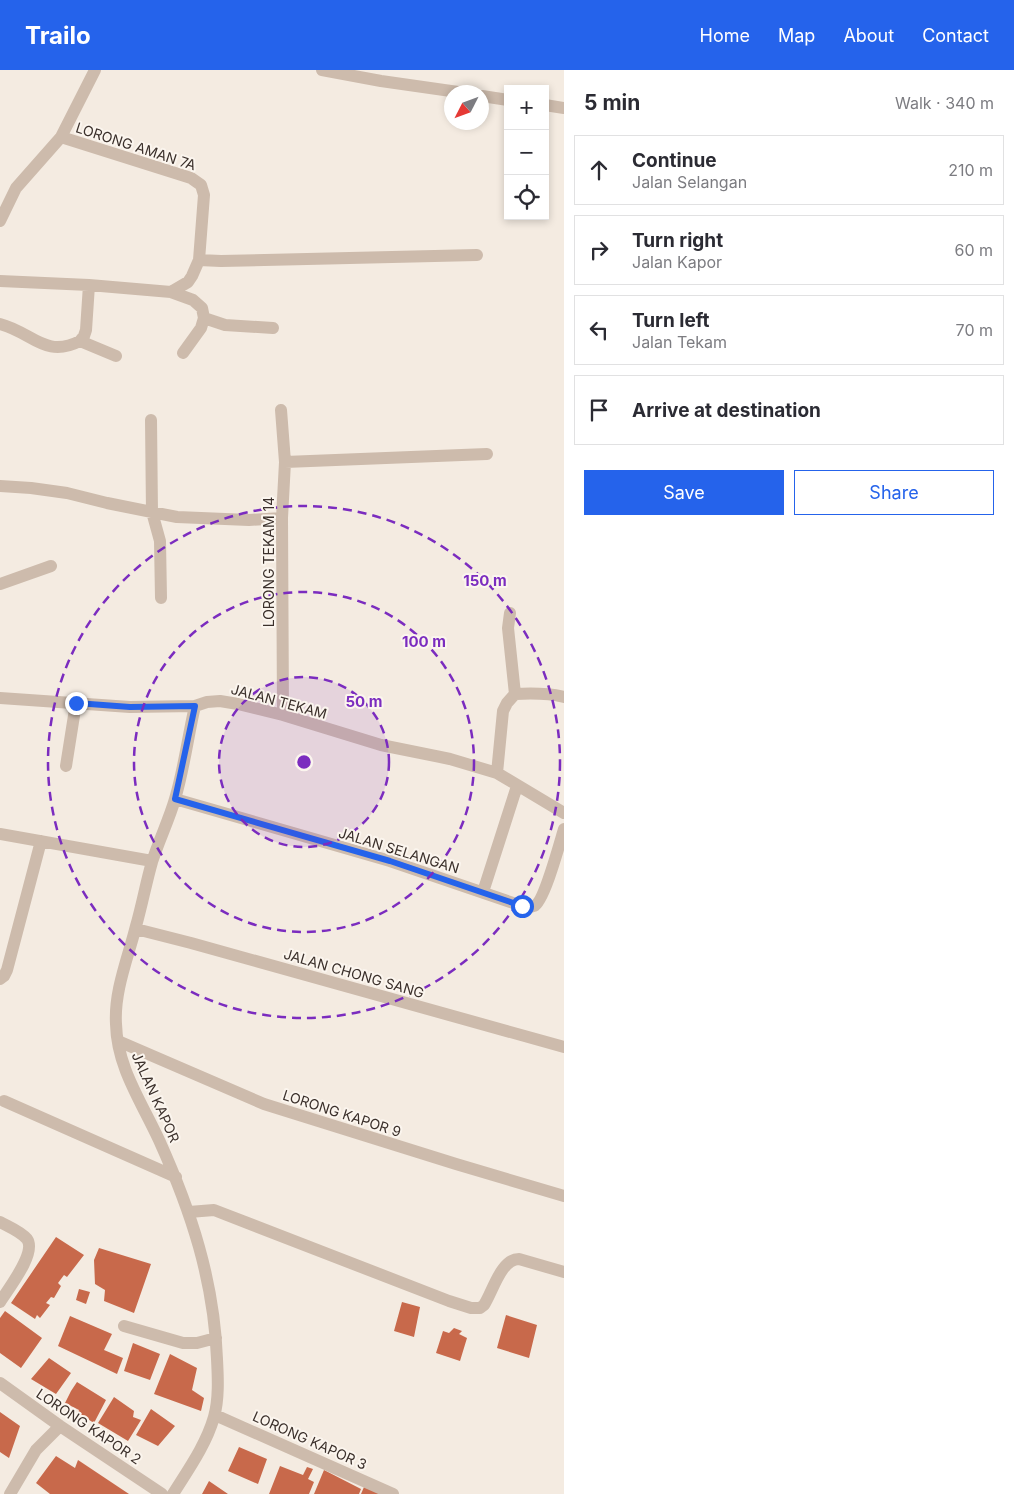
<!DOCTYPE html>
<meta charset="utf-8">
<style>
:root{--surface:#fff;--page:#f7f7f7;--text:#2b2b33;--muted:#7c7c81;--line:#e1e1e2;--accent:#2563eb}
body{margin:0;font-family:Inter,sans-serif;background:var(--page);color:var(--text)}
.controls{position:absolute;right:15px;top:15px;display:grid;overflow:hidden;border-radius:0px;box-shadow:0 2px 8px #0003}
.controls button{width:45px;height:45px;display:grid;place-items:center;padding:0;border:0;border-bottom:1px solid var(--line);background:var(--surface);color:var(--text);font:25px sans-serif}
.compass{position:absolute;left:444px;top:15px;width:45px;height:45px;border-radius:50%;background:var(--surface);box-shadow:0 2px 8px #0003;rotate:228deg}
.stop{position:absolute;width:15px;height:15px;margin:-11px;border:4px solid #2563eb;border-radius:50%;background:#fff}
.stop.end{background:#2563eb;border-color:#fff;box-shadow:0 1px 5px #0008}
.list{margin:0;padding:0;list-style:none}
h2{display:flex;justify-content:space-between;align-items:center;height:65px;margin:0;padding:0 20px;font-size:21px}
h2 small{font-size:16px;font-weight:400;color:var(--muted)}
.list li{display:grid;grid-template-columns:32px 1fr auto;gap:15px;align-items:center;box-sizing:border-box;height:70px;margin:0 10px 10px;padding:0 10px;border:1px solid var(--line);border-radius:0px}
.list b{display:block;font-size:19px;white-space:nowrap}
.list p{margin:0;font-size:16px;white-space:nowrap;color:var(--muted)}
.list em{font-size:16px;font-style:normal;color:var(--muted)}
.actions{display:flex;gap:10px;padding:15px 20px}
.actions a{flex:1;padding:11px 0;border:1px solid var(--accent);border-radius:0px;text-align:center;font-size:18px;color:var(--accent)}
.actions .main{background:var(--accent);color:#fff}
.icon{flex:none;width:28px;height:28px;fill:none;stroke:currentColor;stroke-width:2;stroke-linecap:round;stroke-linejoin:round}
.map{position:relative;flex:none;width:564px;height:1424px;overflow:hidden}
header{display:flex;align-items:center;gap:30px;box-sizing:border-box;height:70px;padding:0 25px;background:var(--accent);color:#fff}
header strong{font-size:24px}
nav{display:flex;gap:28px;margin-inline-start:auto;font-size:18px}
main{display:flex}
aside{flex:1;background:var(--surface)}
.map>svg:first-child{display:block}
.building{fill:#c8694b}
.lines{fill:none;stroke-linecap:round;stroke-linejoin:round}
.minor{stroke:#cdbbac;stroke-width:12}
.route{stroke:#2563eb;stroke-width:6}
.ring{fill:none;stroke:#7b2cbf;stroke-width:2.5;stroke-dasharray:9 6}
.labels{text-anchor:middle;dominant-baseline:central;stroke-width:4;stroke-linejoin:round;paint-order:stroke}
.street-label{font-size:14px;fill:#3b302b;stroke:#fbf5ee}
.centre{fill:#7b2cbf;stroke:#fbf5ee;stroke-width:2.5}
.ring-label{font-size:15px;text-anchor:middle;font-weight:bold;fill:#7b2cbf;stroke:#fbf5ee;stroke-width:4;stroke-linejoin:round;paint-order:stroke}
</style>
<header>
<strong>Trailo</strong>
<nav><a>Home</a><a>Map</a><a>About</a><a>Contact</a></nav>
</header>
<main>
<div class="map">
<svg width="564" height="1424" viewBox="0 0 564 1424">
<rect width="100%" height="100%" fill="#f4ebe1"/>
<!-- building -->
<path class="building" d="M56 1167 84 1185 67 1207 64 1205 58 1213 61 1216 54 1228 51 1227 46 1233 50 1235 40 1248 37 1245 35 1249 11 1233Z
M99 1178 151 1194 134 1243 104 1231 105 1220 95 1214 94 1190Z
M79 1219 90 1222 86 1234 76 1230Z
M402 1232 420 1237 414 1267 394 1261Z
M5 1241 42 1268 21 1298 0 1283V1248Z
M506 1245 537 1255 529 1288 497 1278Z
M70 1246 112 1264 104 1280 123 1288 117 1304 58 1276Z
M454 1258 462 1261 459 1264 467 1268 460 1291 436 1283 443 1261 449 1263Z
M133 1273 160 1284 150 1310 124 1301Z
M170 1284 197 1298 192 1320 204 1328 201 1341 154 1324Z
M49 1288 71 1303 56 1324 31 1309Z
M77 1312 106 1330 94 1353 78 1343 79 1340 65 1333 71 1321Z
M114 1327 134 1341 133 1347 141 1350 128 1371 98 1353Z
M151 1339 175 1356 158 1376 136 1365Z
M0 1342 20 1356 9 1388 0 1382Z
M239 1377 267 1389 258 1414 228 1401Z
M56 1386 75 1398 78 1390 129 1424H50L36 1413Z
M280 1396 303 1405 307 1397 313 1399 308 1409 314 1412 309 1424H269Z
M324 1400 361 1419 359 1424H314Z
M209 1411 228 1424H202Z
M364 1417 382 1424H361Z"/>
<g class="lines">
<!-- minor -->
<path class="minor" d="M322 0 381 11 458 22
M482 26 508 30
M545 35 564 38
M61 67 191 108 201 115 204 125 199 190 192 206 188 212 171 222
M0 151 16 118 61 67 95 0
M199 190 221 191 477 185
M0 211 89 215 171 222 193 230 202 238 204 248 225 255 273 258
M0 254C32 262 45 289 80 271L116 286
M80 271 84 266 86 260 89 215
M183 283 201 258 204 248
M281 340 285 392 282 448 283 645
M151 350 152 442 160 471 161 528
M285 392 487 384
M0 416 31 418 67 423 107 433 177 447 249 450 282 448
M0 514 51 496
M515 624C532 623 548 623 564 627
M0 628 130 637 195 636 207 632 220 631 238 634 283 645 381 675 450 689 497 703 564 743
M66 696 76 633
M497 703 503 641 507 633 515 624 508 558 510 543
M175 729 390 791 522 836C526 836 530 838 534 836 544 832 560 772 564 759
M0 764 152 791
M483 822 517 716
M136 859 191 873 564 977
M0 909 4 906 7 900 41 771
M118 971 264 1034 456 1094 564 1126
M4 1031 176 1107
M189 1142 214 1140 449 1231 471 1238H480L484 1235C493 1221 501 1189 519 1189L564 1202
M0 1152C9 1157 20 1161 27 1169 37 1183 8 1219 0 1232
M124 1256 183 1273H197L216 1268
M0 1313 60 1356 162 1424
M215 1345 393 1424
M10 1424 36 1380 60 1356
M173 1424C188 1400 206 1375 214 1347 219 1329 218 1308 217 1289 214 1210 191 1141 159 1070 141 1031 117 997 116 954 114 921 128 888 136 856 142 835 146 813 152 792 159 770 169 750 175 729 184 699 188 666 195 636"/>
</g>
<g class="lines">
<!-- route -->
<path class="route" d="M76 633 130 637 195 636 175 729 390 791 522 836"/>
</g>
<!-- distance rings -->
<circle cx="304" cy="692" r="85" fill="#7b2cbf" fill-opacity=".12"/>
<g class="ring">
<circle cx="304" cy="692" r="85"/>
<circle cx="304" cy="692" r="170"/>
<circle cx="304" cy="692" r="256"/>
</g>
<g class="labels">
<!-- street labels -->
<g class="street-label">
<text transform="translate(136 76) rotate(18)">LORONG AMAN 7A</text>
<text transform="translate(268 492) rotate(-90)">LORONG TEKAM 14</text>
<text transform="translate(279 631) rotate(15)">JALAN TEKAM</text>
<text transform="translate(399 780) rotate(17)">JALAN SELANGAN</text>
<text transform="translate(354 903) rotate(16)">JALAN CHONG SANG</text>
<text transform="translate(156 1027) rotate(66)">JALAN KAPOR</text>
<text transform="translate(342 1043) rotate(18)">LORONG KAPOR 9</text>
<text transform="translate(89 1356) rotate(34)">LORONG KAPOR 2</text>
<text transform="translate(310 1370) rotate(24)">LORONG KAPOR 3</text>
</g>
</g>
<circle cx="304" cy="692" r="8" class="centre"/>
<g class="ring-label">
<text x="485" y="516">150 m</text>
<text x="424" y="577">100 m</text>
<text x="364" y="637">50 m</text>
</g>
</svg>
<div class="controls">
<button>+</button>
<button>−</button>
<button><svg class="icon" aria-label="locate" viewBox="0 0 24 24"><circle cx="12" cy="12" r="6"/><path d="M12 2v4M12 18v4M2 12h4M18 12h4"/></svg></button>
</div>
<svg class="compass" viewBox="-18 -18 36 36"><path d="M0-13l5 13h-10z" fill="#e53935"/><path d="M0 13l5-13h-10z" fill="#7c7c81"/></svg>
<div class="stop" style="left:522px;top:836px"></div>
<div class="stop end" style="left:76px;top:633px"></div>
</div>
<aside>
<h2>5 min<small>Walk · 340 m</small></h2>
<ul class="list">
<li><svg class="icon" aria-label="ahead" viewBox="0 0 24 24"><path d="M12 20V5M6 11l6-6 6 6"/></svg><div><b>Continue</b><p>Jalan Selangan</p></div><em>210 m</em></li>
<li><svg class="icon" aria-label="right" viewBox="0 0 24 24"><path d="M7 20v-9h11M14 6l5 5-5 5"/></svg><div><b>Turn right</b><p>Jalan Kapor</p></div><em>60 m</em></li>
<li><svg class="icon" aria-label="left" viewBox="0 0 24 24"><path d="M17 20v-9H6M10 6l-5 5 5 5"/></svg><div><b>Turn left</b><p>Jalan Tekam</p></div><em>70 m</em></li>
<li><svg class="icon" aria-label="arrive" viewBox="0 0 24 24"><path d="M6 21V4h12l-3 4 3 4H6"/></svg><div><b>Arrive at destination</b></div></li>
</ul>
<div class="actions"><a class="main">Save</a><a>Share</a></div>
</aside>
</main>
